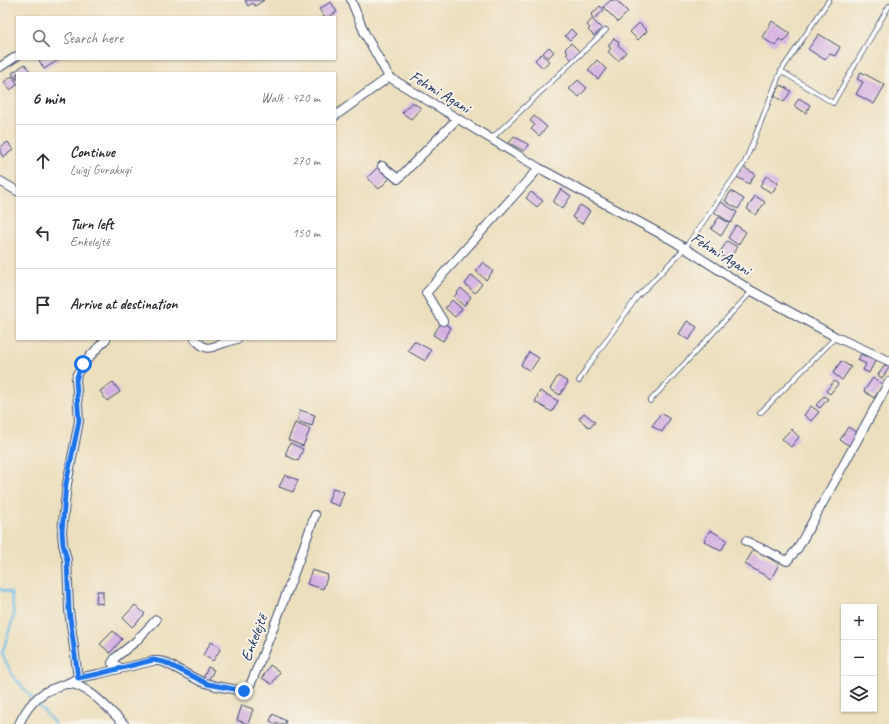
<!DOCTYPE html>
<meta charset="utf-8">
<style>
:root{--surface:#fff;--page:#f2f2f3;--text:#2b2b33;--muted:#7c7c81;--line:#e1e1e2}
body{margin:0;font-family:Caveat,sans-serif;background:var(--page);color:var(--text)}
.controls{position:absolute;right:12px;bottom:12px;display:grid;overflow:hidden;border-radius:0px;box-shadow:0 1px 3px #0004}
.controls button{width:36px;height:36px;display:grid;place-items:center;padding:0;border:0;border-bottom:1px solid var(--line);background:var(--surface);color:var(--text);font:20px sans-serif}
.stop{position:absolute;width:12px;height:12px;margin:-9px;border:3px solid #1a73e8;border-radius:50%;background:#fff}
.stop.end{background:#1a73e8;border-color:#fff;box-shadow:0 1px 4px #0008}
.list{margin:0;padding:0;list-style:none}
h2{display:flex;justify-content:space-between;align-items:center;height:52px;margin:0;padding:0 16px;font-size:17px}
h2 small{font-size:13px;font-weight:400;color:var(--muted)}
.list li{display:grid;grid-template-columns:26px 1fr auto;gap:12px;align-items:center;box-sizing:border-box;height:72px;padding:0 16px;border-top:1px solid var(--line)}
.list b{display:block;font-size:15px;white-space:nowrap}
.list p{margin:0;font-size:13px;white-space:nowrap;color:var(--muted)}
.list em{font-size:13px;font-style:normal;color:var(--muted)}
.icon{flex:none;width:22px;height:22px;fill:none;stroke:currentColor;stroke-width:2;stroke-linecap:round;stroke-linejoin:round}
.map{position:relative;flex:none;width:889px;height:724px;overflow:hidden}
.search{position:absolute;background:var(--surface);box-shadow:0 1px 3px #0004;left:16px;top:16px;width:320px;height:44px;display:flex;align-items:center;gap:10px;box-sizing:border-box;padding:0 14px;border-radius:0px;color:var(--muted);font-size:15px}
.panel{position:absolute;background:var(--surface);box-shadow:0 1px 3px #0004;left:16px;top:72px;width:320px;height:268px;border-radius:0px}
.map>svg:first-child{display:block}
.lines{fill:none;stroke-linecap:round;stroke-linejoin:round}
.stream{stroke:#69bce5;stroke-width:2.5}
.building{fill:#d4b0e2}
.lane-casing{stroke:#3a496c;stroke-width:5.5}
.street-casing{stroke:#3a496c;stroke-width:10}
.lane{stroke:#fff;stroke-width:4}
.street{stroke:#fff;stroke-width:8}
.route{stroke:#1a73e8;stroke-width:5}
.labels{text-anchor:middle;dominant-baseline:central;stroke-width:4;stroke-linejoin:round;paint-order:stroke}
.street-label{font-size:16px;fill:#1b2f5e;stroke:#f7f3e8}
</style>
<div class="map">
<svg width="889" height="724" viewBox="0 0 889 724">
<rect width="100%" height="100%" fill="#f7f3e8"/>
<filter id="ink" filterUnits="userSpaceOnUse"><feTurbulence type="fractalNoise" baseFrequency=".025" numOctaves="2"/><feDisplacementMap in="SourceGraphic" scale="8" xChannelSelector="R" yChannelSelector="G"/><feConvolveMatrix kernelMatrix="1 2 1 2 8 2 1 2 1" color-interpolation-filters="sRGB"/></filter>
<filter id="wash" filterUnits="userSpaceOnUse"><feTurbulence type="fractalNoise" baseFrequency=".012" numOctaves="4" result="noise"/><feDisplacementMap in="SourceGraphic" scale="16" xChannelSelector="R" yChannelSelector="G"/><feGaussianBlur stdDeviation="0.9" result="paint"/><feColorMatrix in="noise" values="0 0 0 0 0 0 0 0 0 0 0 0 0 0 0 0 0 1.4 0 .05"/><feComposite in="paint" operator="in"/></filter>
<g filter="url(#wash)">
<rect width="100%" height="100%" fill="#ecdfbe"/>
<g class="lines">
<!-- stream -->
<path class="stream" d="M0 589 11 593 14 615 2 654 13 676 55 724"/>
</g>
<g id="blocks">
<!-- building -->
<path class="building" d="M245 0H264L255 6 253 3 248 6Z
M611 0H616L628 12 618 22 603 7Z
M331 2 337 12 328 17H324L319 9Z
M600 6 604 10 594 19 591 15Z
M592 19 602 29 594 36 588 30 590 28 587 25Z
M772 21 790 33 784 42 779 39 775 46 762 37Z
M639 23 647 31 638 40 630 32Z
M571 29 576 34 570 40 565 36Z
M819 34 840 47 835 56 830 54 825 60 808 49Z
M614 38 619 43 618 45 626 52 618 61 608 52 611 48 608 46Z
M571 43 580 52 572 60 566 54 568 52 565 49Z
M549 47 554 52 548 58 543 53Z
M541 54 549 61 543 68 535 60Z
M41 59H60L44 69 39 60Z
M597 60 606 69 598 79 588 70Z
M25 64 31 73H17V80L12 73Z
M861 72 885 85 874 104 856 94 863 82 857 79Z
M12 76 17 83V85L10 90 4 82Z
M578 80 587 88 579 97 569 89Z
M781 85 791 91 784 102 774 96Z
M799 98 810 105 806 113 794 106Z
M412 102 421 108 411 119 402 113Z
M534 116 547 127 539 136 531 129 535 125 530 121Z
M514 136 529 145 524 151 509 143Z
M8 142 13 150 3 157 0 152V147Z
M379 166 390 178 379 189 367 178Z
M743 167 755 174 749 184 737 177Z
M766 176 778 183 772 193 760 186Z
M561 189 571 196 562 209 553 202Z
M731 191 744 199 738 209 725 201Z
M531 192 543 201 537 207 526 198Z
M755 196 765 202 756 215 747 209Z
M721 202 737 212 731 223 714 212Z
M580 205 590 211 582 224 572 217Z
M719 217 729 223 721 236 711 229Z
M736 225 746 232 738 245 728 238Z
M727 241 737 247 729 260 719 254Z
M483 262 493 271 486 280 476 271Z
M472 275 482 284 475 293 465 284Z
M461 288 471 297 464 306 454 297Z
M452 300 462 309 455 317 445 308Z
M687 321 697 327 689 340 679 334Z
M442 322 451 328 443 341 433 335Z
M414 341 431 350 425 361 408 351Z
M529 352 539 358 530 371 521 365Z
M861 354 875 361 869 373 863 370 866 364 858 360Z
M841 361 851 367 842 380 833 373Z
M885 365 889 368 882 378 878 375Z
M558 376 568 382 560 395 550 389Z
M873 378 883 385 874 398 864 391Z
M834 381 838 384 830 394 826 391Z
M113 382 120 392 107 401 100 391Z
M540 391 558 401 552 412 535 402Z
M824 396 828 399 820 408 816 405Z
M811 406 819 412 811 421 804 415Z
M300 410 315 415 312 426 297 421Z
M584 413 595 422 590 428 579 419Z
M661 413 670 419 662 432 652 426Z
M295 423 310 429 303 446 288 440Z
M848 427 858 433 850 446 840 440Z
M791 429 799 437 791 447 782 439Z
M290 443 303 449 298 461 285 455Z
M285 475 298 480 293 492 279 487Z
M333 488 344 492 339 506 328 502Z
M710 530 727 540 721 551 704 541Z
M754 549 779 564 771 579 745 564Z
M312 570 328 575 323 589 307 584Z
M97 591H103V604L96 603Z
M135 605 145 614 132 627 123 618Z
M113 631 122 639 110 653 100 644Z
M211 642 221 648 213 661 203 655Z
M270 665 280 672 272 684 262 678Z
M208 667 214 670 208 681 203 679Z
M242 705 253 709 248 724 237 720Z
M273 714 286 721 285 724H275L270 721Z"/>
</g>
</g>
<g filter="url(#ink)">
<use href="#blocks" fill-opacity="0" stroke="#3a496c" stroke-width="1"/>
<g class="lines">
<!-- lane casing -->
<g class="lane-casing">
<path id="lane" d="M781 71 833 103 889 6
M491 139 606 30
M579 381 586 369 637 297 685 248 745 162 781 71 829 0
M650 401 752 291
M760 413 836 337"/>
</g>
<!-- street casing -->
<g class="street-casing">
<path id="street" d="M351 0 365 34 389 77
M0 67 17 56
M389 77 539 168 672 240 752 291 836 337 889 361
M335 116 389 77
M382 166 398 179 457 119
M0 181 17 191
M443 321 426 293 539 168
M195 339C207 353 211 347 224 343 229 341 233 340 237 339
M746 541 787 561 798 548 889 382
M121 668 112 663 115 658 135 642 156 620
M78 678 69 610 67 560 63 544 62 532 67 484 79 421 77 391 76 380 77 374 83 364 106 339
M66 684 78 678 98 674 153 661H158L164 662 202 682 216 686 244 691 247 689 251 683C274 628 295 572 315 515
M19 724C26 709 36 695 52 689 56 688 63 684 67 684 86 682 111 712 124 724"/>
</g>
<!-- lane -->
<use href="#lane" class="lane"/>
<!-- street -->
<use href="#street" class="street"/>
</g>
</g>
<g class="lines" filter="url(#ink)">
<!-- route -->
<path class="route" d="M83 364 78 374 76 380 79 421 66 484 62 532 63 544 67 560 69 610 78 678 98 674 153 660 158 661 164 662 208 684 244 691"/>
</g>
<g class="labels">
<!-- street labels -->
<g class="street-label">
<text transform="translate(440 92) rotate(31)">Fehmi Agani</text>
<text transform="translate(721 254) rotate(32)">Fehmi Agani</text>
<text transform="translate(254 638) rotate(-69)">Enkelejtë</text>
</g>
</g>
</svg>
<div class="controls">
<button>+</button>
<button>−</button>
<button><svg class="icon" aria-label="layers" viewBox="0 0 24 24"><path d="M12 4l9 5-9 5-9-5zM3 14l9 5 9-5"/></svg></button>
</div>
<div class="stop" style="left:83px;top:364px"></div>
<div class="stop end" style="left:244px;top:691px"></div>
<div class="search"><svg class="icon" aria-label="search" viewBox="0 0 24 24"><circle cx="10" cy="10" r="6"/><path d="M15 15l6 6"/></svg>Search here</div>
<section class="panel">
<h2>6 min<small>Walk · 420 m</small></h2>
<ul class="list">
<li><svg class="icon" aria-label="ahead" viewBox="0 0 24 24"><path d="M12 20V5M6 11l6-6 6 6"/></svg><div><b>Continue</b><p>Luigj Gurakuqi</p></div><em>270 m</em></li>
<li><svg class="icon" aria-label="left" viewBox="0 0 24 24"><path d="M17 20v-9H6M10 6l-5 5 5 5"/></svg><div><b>Turn left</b><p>Enkelejtë</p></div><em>150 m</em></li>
<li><svg class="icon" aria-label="arrive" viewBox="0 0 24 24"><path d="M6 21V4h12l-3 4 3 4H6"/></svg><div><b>Arrive at destination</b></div></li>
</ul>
</section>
</div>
